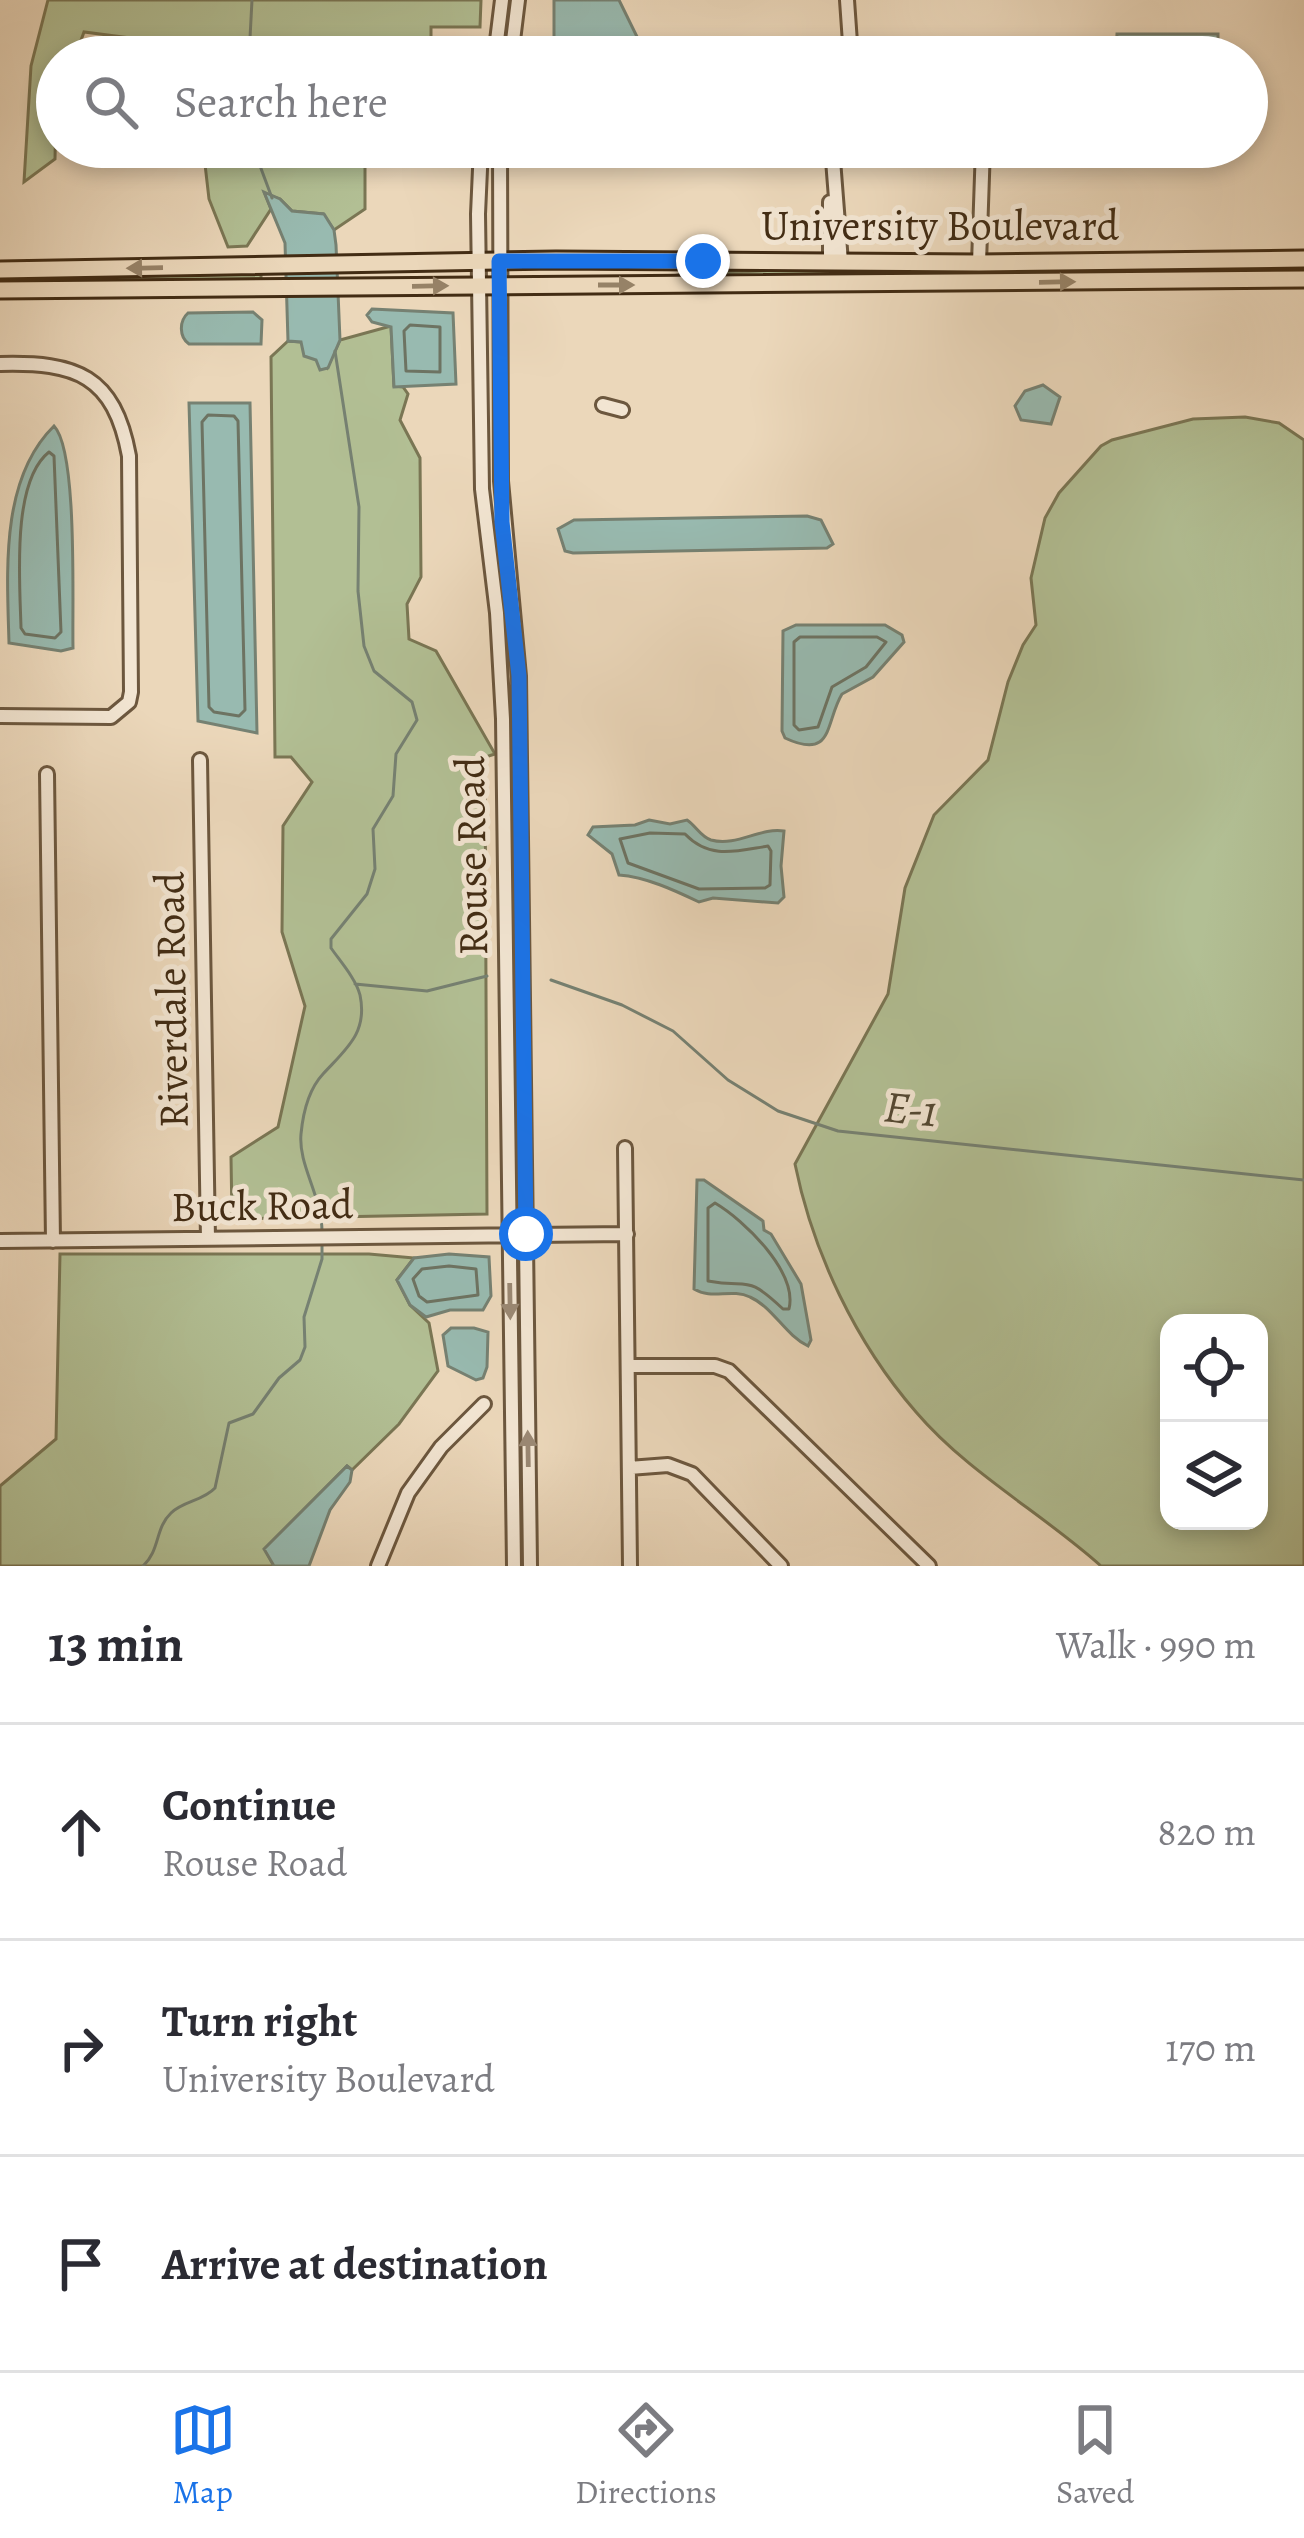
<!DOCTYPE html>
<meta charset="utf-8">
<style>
:root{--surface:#fff;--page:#f2f2f3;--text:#2b2b33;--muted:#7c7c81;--line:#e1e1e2;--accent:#1a73e8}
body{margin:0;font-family:Alegreya,serif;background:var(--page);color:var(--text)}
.controls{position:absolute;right:36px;bottom:36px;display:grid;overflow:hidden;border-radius:24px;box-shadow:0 6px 18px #0003}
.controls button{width:108px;height:108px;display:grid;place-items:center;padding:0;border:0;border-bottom:3px solid var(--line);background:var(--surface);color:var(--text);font:60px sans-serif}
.stop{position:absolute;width:36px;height:36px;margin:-27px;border:9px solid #1a73e8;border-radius:50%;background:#fff}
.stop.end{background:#1a73e8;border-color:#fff;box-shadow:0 3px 12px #0008}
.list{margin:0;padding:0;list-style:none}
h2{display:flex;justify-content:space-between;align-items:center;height:156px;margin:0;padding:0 48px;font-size:51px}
h2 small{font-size:39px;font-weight:400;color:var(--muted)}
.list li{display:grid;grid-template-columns:78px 1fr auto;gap:36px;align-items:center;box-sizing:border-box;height:216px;padding:0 48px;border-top:3px solid var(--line)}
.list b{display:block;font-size:45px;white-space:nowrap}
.list p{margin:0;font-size:39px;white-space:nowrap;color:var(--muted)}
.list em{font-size:39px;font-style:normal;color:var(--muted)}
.icon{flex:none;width:66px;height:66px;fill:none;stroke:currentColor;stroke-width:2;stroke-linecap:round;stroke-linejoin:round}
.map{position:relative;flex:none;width:1304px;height:1566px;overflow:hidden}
.search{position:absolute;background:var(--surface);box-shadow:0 6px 18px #0003;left:36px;right:36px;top:36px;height:132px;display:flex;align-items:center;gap:30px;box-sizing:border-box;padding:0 42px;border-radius:66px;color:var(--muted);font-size:45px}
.sheet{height:804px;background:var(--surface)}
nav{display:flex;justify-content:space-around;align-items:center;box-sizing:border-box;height:168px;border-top:3px solid var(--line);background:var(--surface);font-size:33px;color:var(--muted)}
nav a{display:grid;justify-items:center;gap:6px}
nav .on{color:var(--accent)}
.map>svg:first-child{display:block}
.green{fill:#b2bf94;stroke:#7a7654;stroke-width:3;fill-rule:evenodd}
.water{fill:#98bab0;stroke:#768172;stroke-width:3}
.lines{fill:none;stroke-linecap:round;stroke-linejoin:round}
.shore{stroke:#6d7362;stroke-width:3}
.stream{stroke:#768172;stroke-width:3}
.minor-casing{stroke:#6c573e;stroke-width:18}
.major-casing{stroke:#422c14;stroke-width:21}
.minor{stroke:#f2e5d2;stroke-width:12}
.major{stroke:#ebd7ba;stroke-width:15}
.oneway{fill:#968267}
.oneway2{fill:#9a8873}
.route{stroke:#1a73e8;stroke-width:15}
.labels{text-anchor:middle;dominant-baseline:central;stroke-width:10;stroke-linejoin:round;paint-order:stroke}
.street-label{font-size:42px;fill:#422c14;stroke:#f2e5d2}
.water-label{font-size:45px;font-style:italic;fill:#534833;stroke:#f2e5d2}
</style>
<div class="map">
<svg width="1304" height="1566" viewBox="0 0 1304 1566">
<rect width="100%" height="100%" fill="#ebd7ba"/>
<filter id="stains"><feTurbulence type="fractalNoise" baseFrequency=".00167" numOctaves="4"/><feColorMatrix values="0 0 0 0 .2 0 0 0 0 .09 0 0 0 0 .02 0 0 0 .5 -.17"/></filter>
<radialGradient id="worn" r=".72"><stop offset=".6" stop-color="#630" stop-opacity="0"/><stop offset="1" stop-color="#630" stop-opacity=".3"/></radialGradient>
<!-- green -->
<path class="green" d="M48 0H481L480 27H431V57H177V44L84 32 75 57H57L55 159 24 182 31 66Z
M203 147H365V209L334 230 323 214 292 211 280 199 265 194 271 209 247 246 228 247 209 199Z
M792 266 913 271 867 275 673 276C712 267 753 277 792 266Z
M261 274V279L0 281 48 276Z
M391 326 394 386 403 387 408 394 400 420 420 458 421 577 407 604 409 639 436 651 495 754 485 757 487 1214 232 1219 231 1157 278 1127 305 1006 282 932 283 826 312 782 291 757H275L271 357 288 341 302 342 327 368 340 340Z
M1245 417 1279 423 1304 440V1566H1101C1042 1513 968 1473 916 1412 856 1343 813 1253 795 1164L888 994 905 888 934 815 988 760 1008 682 1023 645 1036 625 1031 578 1045 518 1059 493 1101 446 1112 440 1193 419ZM1169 1323H1259V1521H1169Z
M60 1254H369L414 1258 397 1280 410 1305 429 1323 438 1371 399 1424 352 1470 347 1466 265 1549 274 1566H0V1486L56 1439Z"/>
<!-- water -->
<path class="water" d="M554 0H619L644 51 641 57H554Z
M1117 34H1218V53L1203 57 1124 55 1116 51Z
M264 192 280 199 292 211 324 214 334 230 336 245 340 340 328 368 320 370 316 360 304 356 301 342 288 341 285 243Z
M372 309 453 313 456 384 394 387 391 327 372 322 367 315Z
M253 312 262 320 261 344H189C179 337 179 321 188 313Z
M1043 385 1060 397 1051 424 1021 420 1015 406 1025 391Z
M189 403H250L257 733 198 721Z
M54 426C78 451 72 605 73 648L61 651 9 643C7 571 0 479 54 426Z
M807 516 821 520 833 544 827 548 573 553 565 551 558 529 574 520Z
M796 625H885L902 635 904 642 873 677 842 694C825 722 834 761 785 738L782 731 783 631Z
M649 820 670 824 687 820C696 826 701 837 711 840 737 847 760 827 784 831L781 866 784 897 778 903 713 898 699 902C674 890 646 877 619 875L612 854 588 835 593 827 635 825Z
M697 1180H704L763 1221 764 1230 771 1234 801 1284 811 1340 808 1346C785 1335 773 1307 750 1297 731 1288 712 1300 694 1289Z
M449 1254 489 1257 491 1296 483 1310H450L426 1317 410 1305 397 1280 414 1258Z
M451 1328H474L488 1332 487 1367 483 1378 476 1380 448 1366 443 1335Z
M347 1466 352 1470 350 1482 330 1510 309 1566H274L264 1549Z"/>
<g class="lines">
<!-- shore -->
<path class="shore" d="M410 325 440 327V372L406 371 404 331Z
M208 415 234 416 238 421 245 710 239 716 214 712 209 707 202 422Z
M49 452 54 456 61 632 55 638 25 634 21 628C20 583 11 482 49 452Z
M800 637H877L886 642 866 667 832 687 818 727 799 730 794 725V642Z
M650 833 685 834C710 860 736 851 768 846L771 851 770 885 765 888 699 889 628 863 620 839Z
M715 1203C744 1220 798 1272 789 1309H783C745 1273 750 1289 708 1281V1208Z
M449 1266 476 1269 478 1295 427 1302 419 1296 413 1279 422 1269Z"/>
<!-- stream -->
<path class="stream" d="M249 57 252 0
M253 147 272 198
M551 980 622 1005 673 1031 728 1080 778 1111 838 1131 1304 1180
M355 984 427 991 487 976
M322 1232C322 1196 298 1165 301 1134 303 1113 309 1089 323 1074 346 1049 368 1033 360 995 356 979 340 961 331 948V939L367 894 375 869 373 829 393 796 396 754 417 720 412 702 374 671 364 646 358 591 359 507 335 351
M143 1566C160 1551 155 1528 171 1513 183 1501 203 1501 215 1488L229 1423 253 1414 279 1378 300 1360 305 1347 304 1317 322 1259V1242"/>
<!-- minor casing -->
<g class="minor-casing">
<path id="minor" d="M847 0 851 57
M495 57 502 0
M511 57 518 0
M481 147 478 214 482 489 497 613 503 719 514 1566
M500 147 501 481 519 676 530 1566
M832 147 841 262
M830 202V261
M979 263 983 147
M0 364C76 362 114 375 129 456L131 692 129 702 111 717 0 716
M603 405 622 410
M200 760 208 1239
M47 774 53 1241
M625 1148 630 1566
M0 1241 627 1234
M628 1366H715L729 1371 929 1566
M629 1468 668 1465 692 1474 781 1566
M378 1566 408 1493 441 1447 484 1404"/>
</g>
<!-- major casing -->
<g class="major-casing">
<path id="major" d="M0 270 556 260 979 263 1304 259
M0 290 1304 279"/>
</g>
<!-- minor -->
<use href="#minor" class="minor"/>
<!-- major -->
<use href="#major" class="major"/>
</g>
<!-- one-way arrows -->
<defs><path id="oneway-solid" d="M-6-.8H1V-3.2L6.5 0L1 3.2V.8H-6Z" transform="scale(3)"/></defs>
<g class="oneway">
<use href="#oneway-solid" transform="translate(145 268) rotate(179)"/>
<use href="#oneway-solid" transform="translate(1057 282) rotate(-1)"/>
<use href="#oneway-solid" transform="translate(616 285)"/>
<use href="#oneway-solid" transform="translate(430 286) rotate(-1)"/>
</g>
<g class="oneway2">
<use href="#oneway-solid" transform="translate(510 1301) rotate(89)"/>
<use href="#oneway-solid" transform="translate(528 1449) rotate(-91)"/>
</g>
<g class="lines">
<!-- route -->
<path class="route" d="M526 1234 519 676 502 522 499 261H703"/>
</g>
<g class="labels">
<!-- street labels -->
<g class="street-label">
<text x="940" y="225">University Boulevard</text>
<text transform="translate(471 856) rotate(-91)">Rouse Road</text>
<text transform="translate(171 1000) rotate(-91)">Riverdale Road</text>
<text transform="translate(262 1205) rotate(-1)">Buck Road</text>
</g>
<!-- water labels -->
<g class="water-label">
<text transform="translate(911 1109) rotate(6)">E-1</text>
</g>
</g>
<rect width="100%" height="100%" filter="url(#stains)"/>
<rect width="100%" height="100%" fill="url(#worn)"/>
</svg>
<div class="controls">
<button><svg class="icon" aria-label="locate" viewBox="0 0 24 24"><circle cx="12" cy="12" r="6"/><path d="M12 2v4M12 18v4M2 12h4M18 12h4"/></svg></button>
<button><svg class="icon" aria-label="layers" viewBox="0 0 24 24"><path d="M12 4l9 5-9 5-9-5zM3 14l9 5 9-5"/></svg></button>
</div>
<div class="stop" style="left:526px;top:1234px"></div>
<div class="stop end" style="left:703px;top:261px"></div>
<div class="search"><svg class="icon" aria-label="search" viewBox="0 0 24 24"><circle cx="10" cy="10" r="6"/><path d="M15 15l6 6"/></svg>Search here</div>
</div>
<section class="sheet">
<h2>13 min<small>Walk · 990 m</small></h2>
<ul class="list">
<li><svg class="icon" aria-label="ahead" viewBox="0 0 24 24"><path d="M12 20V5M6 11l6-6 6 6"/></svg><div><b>Continue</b><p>Rouse Road</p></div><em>820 m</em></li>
<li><svg class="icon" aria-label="right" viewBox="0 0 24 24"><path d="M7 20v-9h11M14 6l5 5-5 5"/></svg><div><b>Turn right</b><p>University Boulevard</p></div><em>170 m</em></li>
<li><svg class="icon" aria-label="arrive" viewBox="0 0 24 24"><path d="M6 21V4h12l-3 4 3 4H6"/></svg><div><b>Arrive at destination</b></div></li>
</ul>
</section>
<nav>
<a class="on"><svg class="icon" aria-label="map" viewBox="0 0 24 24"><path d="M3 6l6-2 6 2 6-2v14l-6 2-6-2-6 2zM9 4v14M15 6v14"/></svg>Map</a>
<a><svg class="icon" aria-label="directions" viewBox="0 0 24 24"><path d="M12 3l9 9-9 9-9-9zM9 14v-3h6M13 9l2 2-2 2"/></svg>Directions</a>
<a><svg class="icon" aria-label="saved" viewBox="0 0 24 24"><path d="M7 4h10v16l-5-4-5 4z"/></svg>Saved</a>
</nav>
